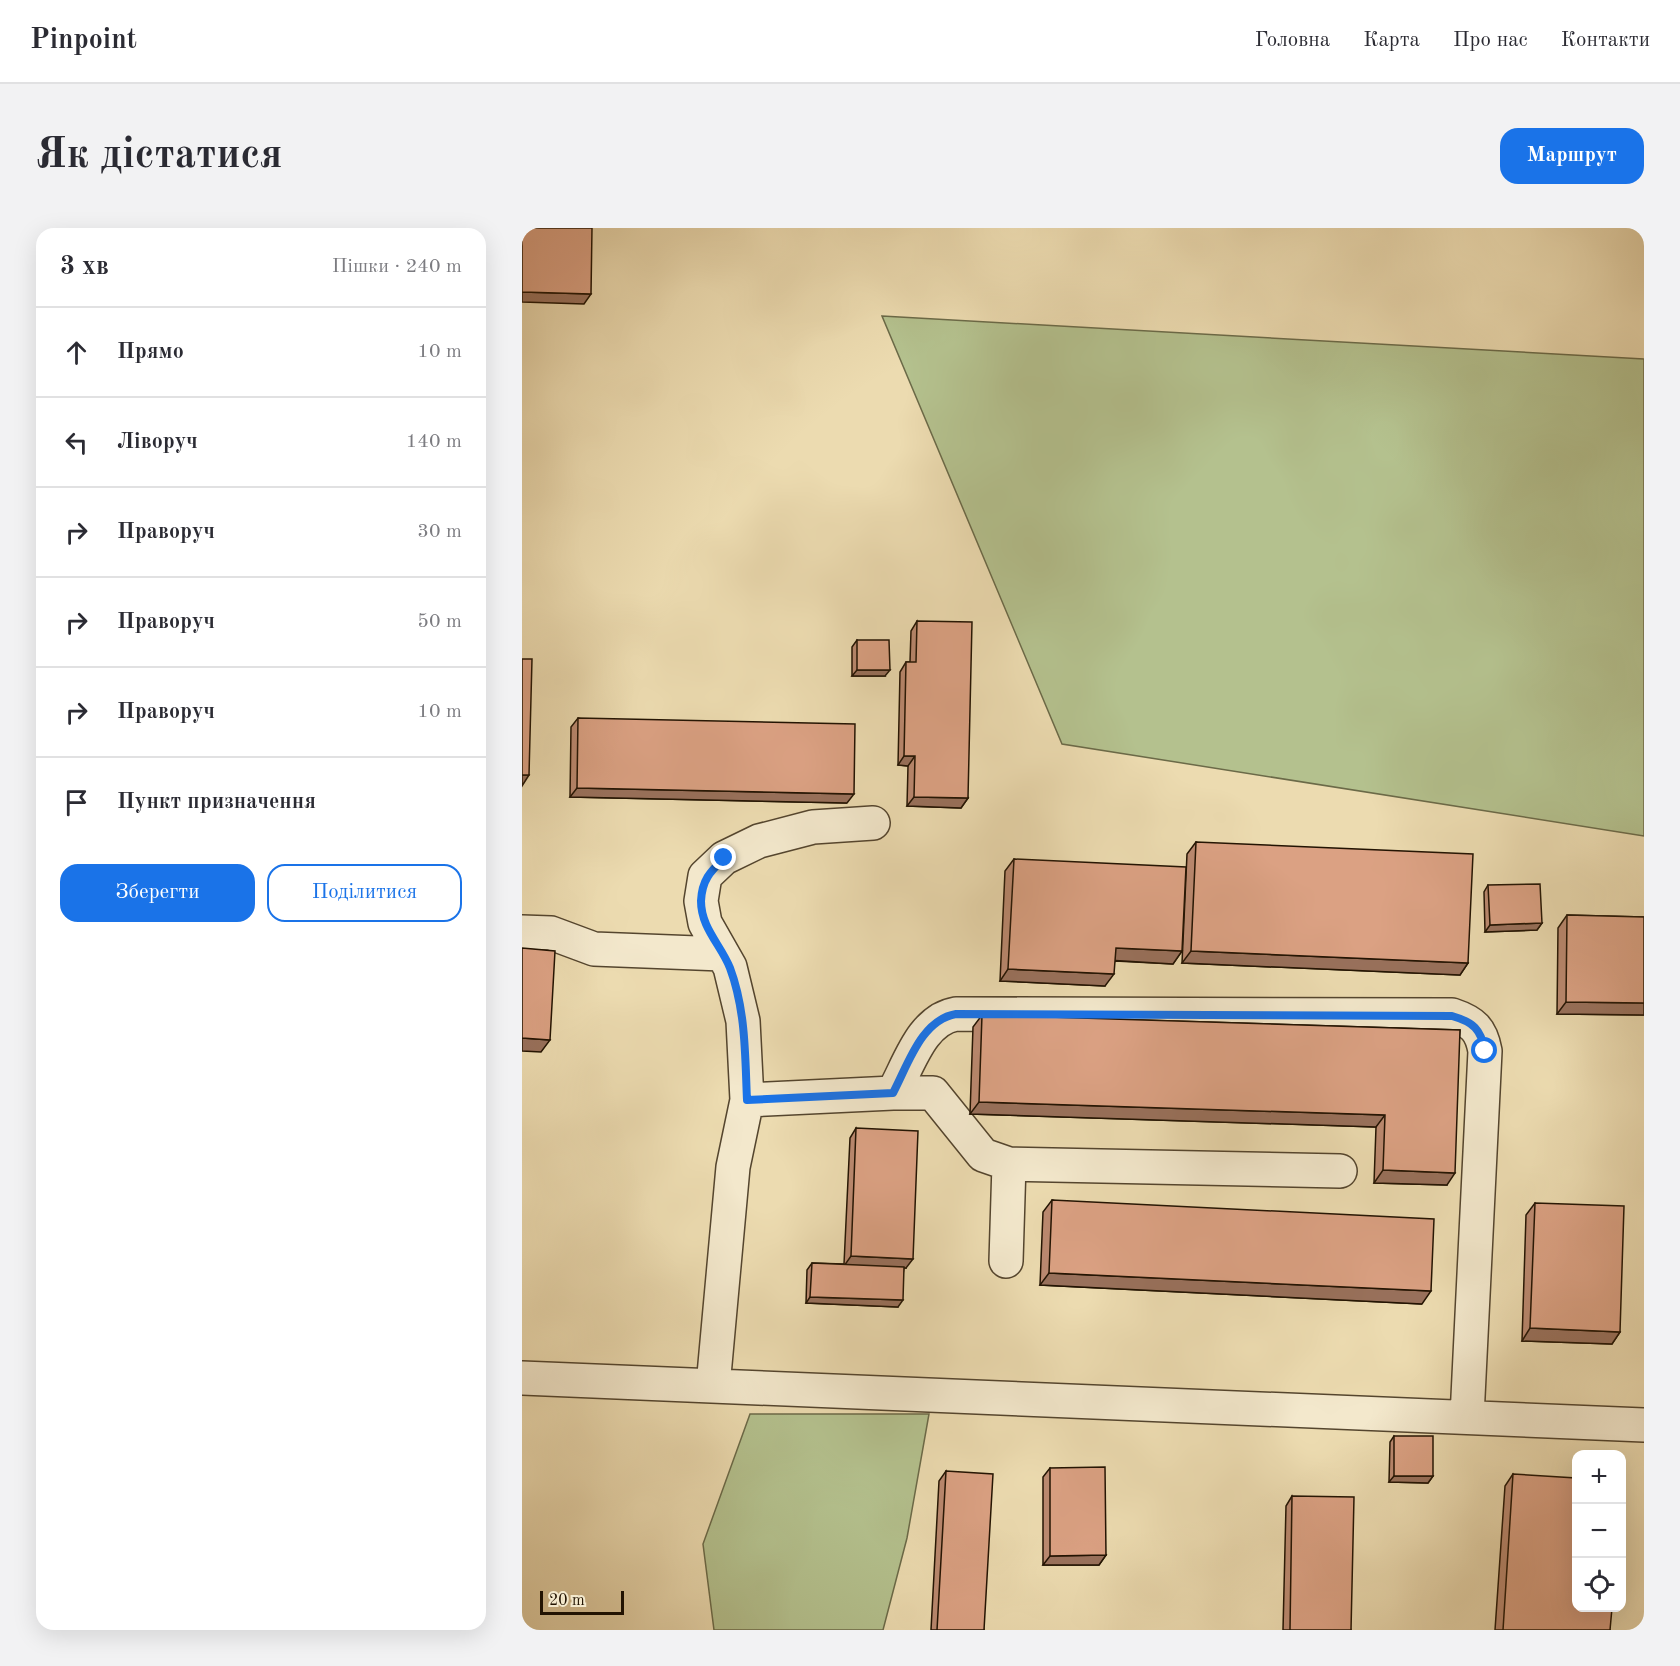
<!DOCTYPE html>
<html lang="uk">
<meta charset="utf-8">
<style>
:root{--surface:#fff;--page:#f2f2f3;--text:#2b2b33;--muted:#7c7c81;--line:#e1e1e2;--accent:#1a73e8}
body{margin:0;font-family:"Old Standard TT",serif;background:var(--page);color:var(--text)}
.controls{position:absolute;right:18px;bottom:18px;display:grid;overflow:hidden;border-radius:12px;box-shadow:0 6px 24px #0002}
.controls button{width:54px;height:54px;display:grid;place-items:center;padding:0;border:0;border-bottom:2px solid var(--line);background:var(--surface);color:var(--text);font:30px sans-serif}
.scale{position:absolute;left:18px;bottom:15px;width:84px;box-sizing:border-box;padding-left:6px;border:3px solid #221302;border-top:0;font-size:16px;line-height:21px;white-space:nowrap;color:#221302;-webkit-text-stroke:4px #f3e8cc;paint-order:stroke}
.stop{position:absolute;width:18px;height:18px;margin:-14px;border:4px solid #1a73e8;border-radius:50%;background:#fff}
.stop.end{background:#1a73e8;border-color:#fff;box-shadow:0 2px 6px #0008}
.list{margin:0;padding:0;list-style:none}
h2{display:flex;justify-content:space-between;align-items:center;height:78px;margin:0;padding:0 24px;font-size:26px}
h2 small{font-size:20px;font-weight:400;color:var(--muted)}
.list li{display:grid;grid-template-columns:39px 1fr auto;gap:18px;align-items:center;box-sizing:border-box;height:90px;padding:0 24px;border-top:2px solid var(--line)}
.list b{display:block;font-size:22px;white-space:nowrap}
.list em{font-size:20px;font-style:normal;color:var(--muted)}
.actions{display:flex;gap:12px;padding:18px 24px}
.actions a{flex:1;padding:14px 0;border:2px solid var(--accent);border-radius:18px;text-align:center;font-size:21px;color:var(--accent)}
.actions .main{background:var(--accent);color:#fff}
.icon{flex:none;width:33px;height:33px;fill:none;stroke:currentColor;stroke-width:2;stroke-linecap:round;stroke-linejoin:round}
.map{position:relative;flex:none;width:1122px;height:1402px;overflow:hidden;border-radius:18px}
header{display:flex;align-items:center;gap:36px;box-sizing:border-box;height:84px;padding:0 30px;background:var(--surface);border-bottom:2px solid var(--line)}
header strong{font-size:28px}
nav{display:flex;gap:33px;margin-inline-start:auto;font-size:21px}
.intro{display:flex;align-items:center;justify-content:space-between;box-sizing:border-box;height:144px;padding:0 36px}
h1{margin:0;font-size:42px}
.button{padding:15px 27px;border-radius:18px;background:var(--accent);color:#fff;font-size:21px;font-weight:700}
main{display:flex;gap:36px;padding:0 36px}
aside{flex:1;background:var(--surface);border-radius:18px;box-shadow:0 6px 24px #0002}
.map>svg:first-child{display:block}
.green{fill:#b4c18e;stroke:#6b6a48;stroke-width:1.5}
.lines{fill:none;stroke-linecap:round;stroke-linejoin:round}
.minor-casing{stroke:#54452e;stroke-width:36}
.minor{stroke:#f3e8cc;stroke-width:33}
.wall{fill:#bc8a71;stroke:#221302;stroke-width:1.5}
.shaded-wall{fill:#99715c;stroke:#221302;stroke-width:1.5}
.building{fill:#dba183;stroke:#221302;stroke-width:1.5}
.route{stroke:#1a73e8;stroke-width:8}
</style>
<header>
<strong>Pinpoint</strong>
<nav><a>Головна</a><a>Карта</a><a>Про нас</a><a>Контакти</a></nav>
</header>
<div class="intro"><h1>Як дістатися</h1><a class="button">Маршрут</a></div>
<main>
<aside>
<h2>3 хв<small>Пішки · 240 m</small></h2>
<ul class="list">
<li><svg class="icon" aria-label="ahead" viewBox="0 0 24 24"><path d="M12 20V5M6 11l6-6 6 6"/></svg><div><b>Прямо</b></div><em>10 m</em></li>
<li><svg class="icon" aria-label="left" viewBox="0 0 24 24"><path d="M17 20v-9H6M10 6l-5 5 5 5"/></svg><div><b>Ліворуч</b></div><em>140 m</em></li>
<li><svg class="icon" aria-label="right" viewBox="0 0 24 24"><path d="M7 20v-9h11M14 6l5 5-5 5"/></svg><div><b>Праворуч</b></div><em>30 m</em></li>
<li><svg class="icon" aria-label="right" viewBox="0 0 24 24"><path d="M7 20v-9h11M14 6l5 5-5 5"/></svg><div><b>Праворуч</b></div><em>50 m</em></li>
<li><svg class="icon" aria-label="right" viewBox="0 0 24 24"><path d="M7 20v-9h11M14 6l5 5-5 5"/></svg><div><b>Праворуч</b></div><em>10 m</em></li>
<li><svg class="icon" aria-label="arrive" viewBox="0 0 24 24"><path d="M6 21V4h12l-3 4 3 4H6"/></svg><div><b>Пункт призначення</b></div></li>
</ul>
<div class="actions"><a class="main">Зберегти</a><a>Поділитися</a></div>
</aside>
<div class="map">
<svg width="1122" height="1402" viewBox="0 0 1122 1402">
<rect width="100%" height="100%" fill="#ecdbb0"/>
<filter id="stains"><feTurbulence type="fractalNoise" baseFrequency=".00333" numOctaves="4"/><feColorMatrix values="0 0 0 0 .2 0 0 0 0 .09 0 0 0 0 .02 0 0 0 .5 -.17"/></filter>
<radialGradient id="worn" r=".72"><stop offset=".6" stop-color="#630" stop-opacity="0"/><stop offset="1" stop-color="#630" stop-opacity=".3"/></radialGradient>
<!-- green -->
<path class="green" d="M360 88 1122 131V608L540 516Z
M228 1186H407L385 1310 361 1402H192L181 1316Z"/>
<g class="lines">
<!-- minor casing -->
<g class="minor-casing">
<path id="minor" d="M0 704 29 705 72 721 200 726
M371 865H411L461 927 487 936 818 943
M225 872 371 865C387 837 399 792 434 786L930 787C951 794 959 801 963 823L945 1189
M484 1033 487 936
M0 1150 1122 1197
M191 1158 211 939 225 872 221 793 208 739 183 695 179 673 183 648 202 630 237 613 291 599 351 595"/>
</g>
<!-- minor -->
<use href="#minor" class="minor"/>
</g>
<!-- wall -->
<path class="wall" d="M395 393 446 570 439 580 385 578 386 538 376 537 378 444 384 434H388L389 403Z
M335 412 363 448H330V419Z
M56 490 325 575 48 569 49 499Z
M674 614 946 735 938 747 660 735 665 626Z
M492 631 660 723 651 736 593 733 583 758 478 753 483 643Z
M966 657 1020 695 1015 702 963 704 962 664Z
M1045 687 1122 689V787L1035 786 1036 700Z
M460 787 938 802 925 957 852 955 854 899 448 886 451 799Z
M334 900 384 1040H382L376 1079 284 1075 285 1042 290 1035 322 1036 328 910Z
M530 972 900 1076 518 1057 521 984Z
M1013 975 1098 1104 1090 1116 1000 1113 1004 987Z
M872 1208 911 1248 906 1255 867 1254 868 1214Z
M528 1240 584 1327 577 1337H521V1249Z
M424 1243 462 1402H409L417 1253Z
M991 1246 1088 1402H973L983 1258Z
M770 1268 829 1402H761L764 1278Z"/>
<!-- shaded-wall -->
<path class="shaded-wall" d="M0 64 69 66 62 76 0 74Z
M335 442H368L363 448H330Z
M382 528H393L386 538 376 537Z
M0 547H7L0 558Z
M55 560 332 566 325 575 48 569Z
M392 569 446 570 439 580 385 578Z
M1020 695 1015 702 963 704 968 697Z
M594 720 660 723 651 736 585 732Z
M669 723 946 735 938 747 660 735Z
M486 741 592 746 583 758 478 753Z
M1044 774 1122 775V787L1035 786Z
M0 810 28 812 19 824 0 823Z
M457 874 863 887 854 899 448 886Z
M861 942 933 945 925 957 852 955Z
M329 1028 391 1031 384 1040 322 1038Z
M527 1045 909 1063 900 1076 518 1057Z
M288 1069 381 1072 376 1079 284 1075Z
M1008 1100 1098 1104 1090 1116 1000 1113Z
M872 1248H911L906 1255 867 1254Z
M584 1327 577 1337H521L528 1328Z"/>
<!-- building -->
<path class="building" d="M0 0H70L69 66 0 64Z
M395 393 450 394 446 570 392 569 393 528H382L384 434H394Z
M335 412H367L368 442H335Z
M0 431H10L7 547H0Z
M56 490 333 496 332 566 55 560Z
M674 614 951 626 946 735 669 723Z
M492 631 664 639 660 723 594 720 592 746 486 741Z
M1018 656 1020 695 968 697 966 657Z
M1045 687 1122 689V775L1044 774Z
M0 720 33 723 28 812 0 810Z
M460 787 938 802 933 945 861 942 863 887 457 874Z
M334 900 396 903 391 1031 329 1028Z
M530 972 912 991 909 1063 527 1045Z
M1013 975 1102 978 1098 1104 1008 1100Z
M290 1035 382 1039 381 1072 288 1069Z
M872 1208H911V1248H872Z
M583 1239 584 1327 528 1328V1240Z
M424 1243 471 1246 462 1402H415Z
M991 1246 1054 1250V1380H1090L1088 1402H981Z
M770 1268 832 1269 829 1402H768Z"/>
<g class="lines">
<!-- route -->
<path class="route" d="M202 630C188 644 180 652 179 673 179 700 199 717 208 740 224 783 223 828 225 872L371 865C386 837 399 792 434 786L930 788C951 794 959 801 963 823"/>
</g>
<rect width="100%" height="100%" filter="url(#stains)"/>
<rect width="100%" height="100%" fill="url(#worn)"/>
</svg>
<div class="controls">
<button>+</button>
<button>−</button>
<button><svg class="icon" aria-label="locate" viewBox="0 0 24 24"><circle cx="12" cy="12" r="6"/><path d="M12 2v4M12 18v4M2 12h4M18 12h4"/></svg></button>
</div>
<div class="scale">20 m</div>
<div class="stop" style="left:963px;top:823px"></div>
<div class="stop end" style="left:202px;top:630px"></div>
</div>
</main>
